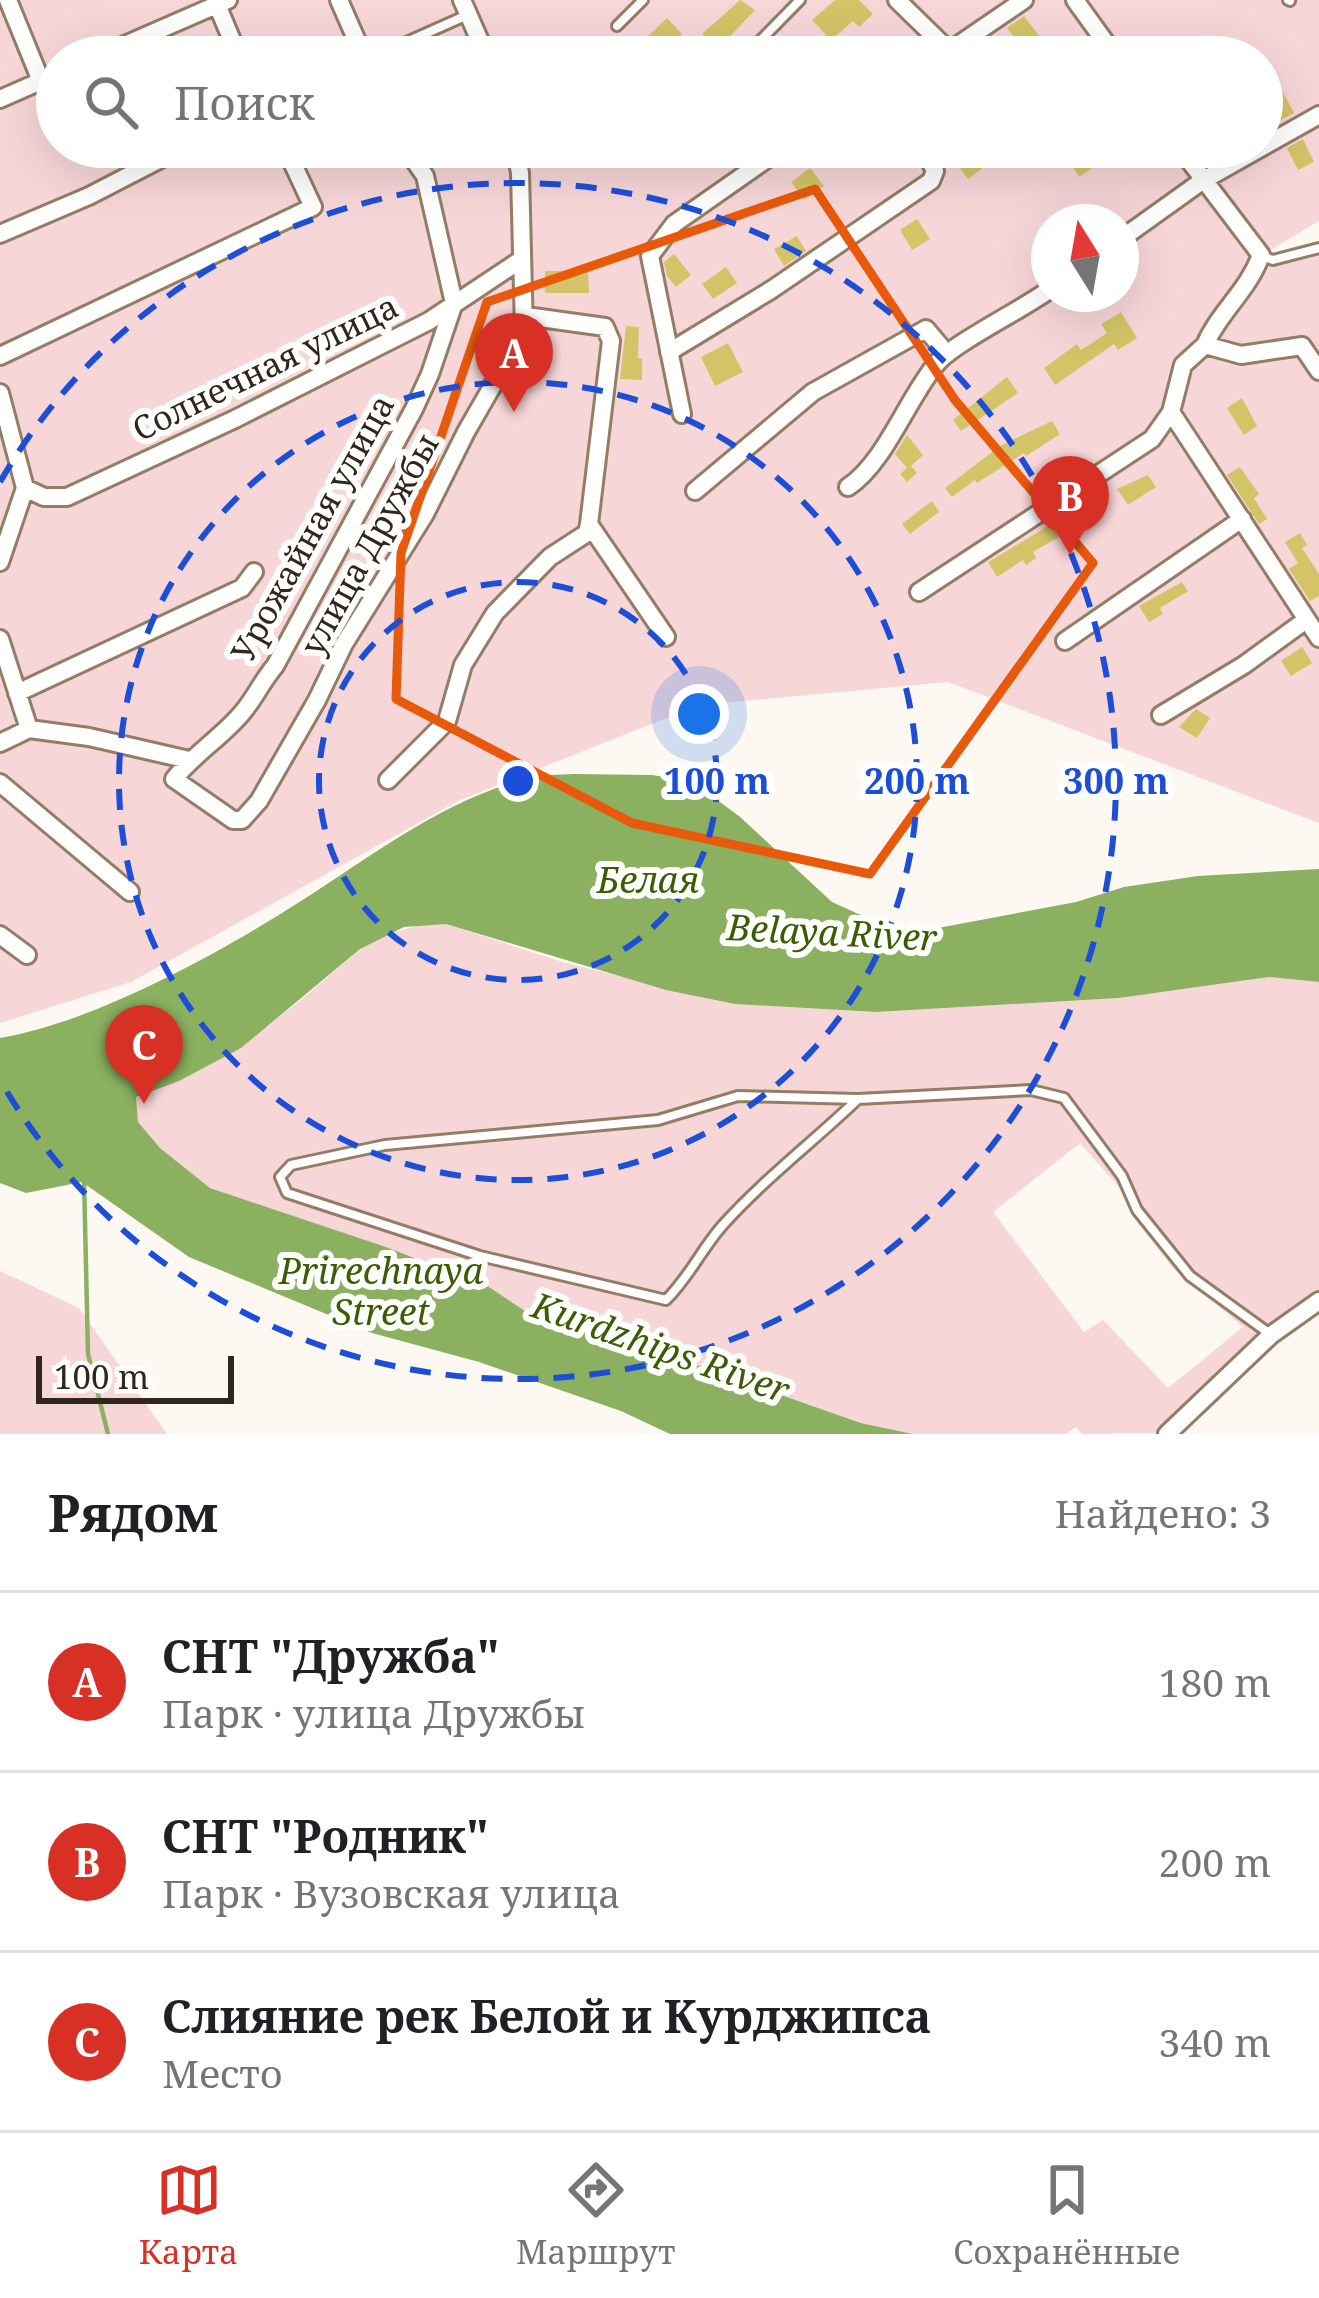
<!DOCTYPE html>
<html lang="ru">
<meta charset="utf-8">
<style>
:root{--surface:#fff;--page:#f2f2f2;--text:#202124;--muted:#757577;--line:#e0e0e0;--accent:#d93025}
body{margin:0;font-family:"Noto Serif",serif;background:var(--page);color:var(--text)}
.compass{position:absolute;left:1031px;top:204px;width:108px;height:108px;border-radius:50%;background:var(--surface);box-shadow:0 12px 48px #0002;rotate:349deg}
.scale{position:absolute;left:36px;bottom:30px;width:198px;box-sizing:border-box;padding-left:12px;border:6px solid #30271c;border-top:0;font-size:33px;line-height:42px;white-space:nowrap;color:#30271c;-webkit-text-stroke:9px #fff;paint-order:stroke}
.you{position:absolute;left:699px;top:714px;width:42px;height:42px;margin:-30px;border:9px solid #fff;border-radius:50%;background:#1a73e8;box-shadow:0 0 0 18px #1a73e833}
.badge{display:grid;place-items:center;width:78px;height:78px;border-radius:50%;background:var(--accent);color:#fff;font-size:39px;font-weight:700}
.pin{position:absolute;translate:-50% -99px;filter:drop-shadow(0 3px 6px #0008)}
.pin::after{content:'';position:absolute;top:63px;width:42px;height:36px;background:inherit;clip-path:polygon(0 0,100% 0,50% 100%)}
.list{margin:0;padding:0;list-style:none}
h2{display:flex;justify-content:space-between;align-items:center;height:156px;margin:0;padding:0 48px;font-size:51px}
h2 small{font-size:39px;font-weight:400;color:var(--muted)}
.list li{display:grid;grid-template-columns:78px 1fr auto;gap:36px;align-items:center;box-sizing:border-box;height:180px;padding:0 48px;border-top:3px solid var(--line)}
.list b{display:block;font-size:45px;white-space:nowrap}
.list p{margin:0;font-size:39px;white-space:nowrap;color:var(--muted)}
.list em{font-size:39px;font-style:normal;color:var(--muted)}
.icon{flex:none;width:66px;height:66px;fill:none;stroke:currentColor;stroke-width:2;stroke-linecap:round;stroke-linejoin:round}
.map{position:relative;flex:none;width:1319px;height:1434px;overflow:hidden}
.search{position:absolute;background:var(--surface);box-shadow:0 12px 48px #0002;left:36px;right:36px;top:36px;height:132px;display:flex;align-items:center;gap:30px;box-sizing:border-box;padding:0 42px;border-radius:66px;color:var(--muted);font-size:45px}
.sheet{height:696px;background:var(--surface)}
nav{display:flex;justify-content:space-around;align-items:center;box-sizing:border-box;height:168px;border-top:3px solid var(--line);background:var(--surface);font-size:33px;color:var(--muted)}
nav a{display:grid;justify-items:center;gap:6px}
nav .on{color:var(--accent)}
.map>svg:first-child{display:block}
.green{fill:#f7d6d8;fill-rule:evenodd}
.water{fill:#8ab060}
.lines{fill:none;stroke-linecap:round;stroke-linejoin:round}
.stream{stroke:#8ab060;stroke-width:4.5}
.building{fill:#d3c467}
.lane-casing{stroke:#937d63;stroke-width:14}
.street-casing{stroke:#937d63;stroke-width:22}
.lane{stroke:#fff;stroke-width:8}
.street{stroke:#fff;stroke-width:16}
.marked{fill:none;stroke:#e8590c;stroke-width:9;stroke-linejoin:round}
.ring{fill:none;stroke:#1d4ed8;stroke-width:6;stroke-dasharray:21 15}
.labels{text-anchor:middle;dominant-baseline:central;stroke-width:12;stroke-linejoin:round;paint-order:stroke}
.street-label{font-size:33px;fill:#30271c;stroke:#fff}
.water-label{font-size:36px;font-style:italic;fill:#3b5c00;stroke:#fff}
.centre{fill:#1d4ed8;stroke:#fff;stroke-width:6}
.ring-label{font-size:36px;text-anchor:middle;font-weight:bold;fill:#1d4ed8;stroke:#fff;stroke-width:12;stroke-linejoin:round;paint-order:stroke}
</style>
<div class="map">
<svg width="1319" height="1434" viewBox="0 0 1319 1434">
<rect width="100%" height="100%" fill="#fdf8f2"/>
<!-- green -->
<path class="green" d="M0 0H1319V221L1262 255 1273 260 1319 248V823L948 682 699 705 458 801 131 982 0 1023ZM57 57H1262V147H57ZM1049 222H1121V294H1049Z
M422 924H446L566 963 735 1004 876 1012 1119 998 1269 977 1319 982V1294L1273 1324 1158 1433 1082 1434 1076 1427 1066 1434H913L862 1423 648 1348 525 1311 489 1287 386 1247 210 1188 160 1148 138 1122 136 1097C231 1061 285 1015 360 949L376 938ZM1080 1143 1120 1188 1134 1217 1171 1266 1243 1327 1168 1388 1103 1320 1084 1332 993 1212Z
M0 1271 79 1308 167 1434H0Z"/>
<!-- water -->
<path class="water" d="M574 774 652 775 691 781 739 816 832 902 885 926 938 928 1076 902 1124 887 1198 876 1319 869V982L1269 977 1119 998 876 1012 735 1004 666 990 446 924 404 927 360 949 241 1048 179 1081 136 1097 138 1122 160 1148 210 1188 386 1247 489 1287 525 1311 648 1348 861 1423 913 1434H670L621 1411 479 1362 372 1333 189 1257 82 1182 26 1193 0 1183V1038C95 1022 220 953 301 901 373 855 444 800 528 778 542 774 559 775 574 774Z"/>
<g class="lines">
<!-- stream -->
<path class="stream" d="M84 1179 88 1354 108 1434"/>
</g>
<!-- building -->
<path class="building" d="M740 0 755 10 717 50 702 34Z
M835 0H859L873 14 859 27 853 21 831 40 812 20Z
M1024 16 1055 57H997L1018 42 1007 28Z
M667 18 682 34 658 57H617L629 45 634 50Z
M1277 81 1294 113 1262 130V89Z
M1303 139 1314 162 1298 170 1287 148Z
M1061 147H1085L1097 165 1079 177Z
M983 149 992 161 968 179 959 167Z
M810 168 824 186 804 200 791 182Z
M917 219 930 239 912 250 900 230Z
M797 236 806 251 784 266 774 249Z
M674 254 691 275 676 287 667 276 664 262Z
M726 267 737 283 713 299 702 284Z
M545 271H588L589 293H545Z
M1121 312 1137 338 1118 350 1114 344 1055 385 1044 368 1077 344 1081 350 1107 333 1101 324Z
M626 326 639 327 638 358H642V380L620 379Z
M728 343 743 372 715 386 701 357Z
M1007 377 1018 393 961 431 953 420Z
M1242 398 1257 426 1244 435 1227 408Z
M1052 421 1060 434 1026 456 1024 453 977 483 975 480 952 497 945 488 1000 446Z
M907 435 923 455 911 466 917 473 907 482 900 474 907 468 895 454Z
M1240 467 1259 494 1254 498 1267 519 1259 524 1227 475Z
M1148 475 1156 487 1128 505 1117 489Z
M932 501 939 512 910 534 902 524Z
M1091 506 1097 515 1033 552 1036 558 1026 565 1023 560 997 577 988 562 1057 521 1055 518 1066 511 1071 519Z
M1300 533 1307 545 1302 548 1319 574V596L1310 601 1289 569 1298 563 1285 542Z
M1182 582 1188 591 1160 608 1163 614 1149 622 1139 606Z
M1302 647 1312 663 1291 676 1281 661Z
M1196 709 1210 718 1197 738 1179 727Z"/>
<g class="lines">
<!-- lane casing -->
<g class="lane-casing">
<path id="lane" d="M1288 0 1290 1
M617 26 643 0
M373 57 465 16
M744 57 800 0
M1050 147 1055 152
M418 165 457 147
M1262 256 1273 260 1319 248
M858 1099C813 1142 763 1180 722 1226 701 1250 690 1276 666 1300L480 1256 287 1193 280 1177 291 1165 385 1145 658 1120 738 1096 858 1099 1031 1090 1064 1098 1122 1176 1137 1210 1190 1276 1270 1334"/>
</g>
<!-- street casing -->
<g class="street-casing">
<path id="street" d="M8 0 41 81
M215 0 239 57
M339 0 364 57
M462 0 487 57
M897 0 940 42
M1075 0 1116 57
M958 45 1024 0
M97 57 228 0
M919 57 940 42
M0 99 57 74
M405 147 425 176 454 303 430 374 414 409 275 666C262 681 255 698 242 713 222 737 194 754 174 779L233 820H242L259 801 317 700 344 644 425 514 466 432 524 331 520 173 515 147
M1179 147 1261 255C1248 291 1219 312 1205 345
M0 234 89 196 184 147
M1121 239 1202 181 1319 115
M526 316 605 327 611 341 589 524 666 637
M669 352 771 290 931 181 935 171 923 147
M0 356 313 207 285 147
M0 393 25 488 0 562
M1171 412 1319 638
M682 414 650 256 674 224 784 147
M848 487C885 463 908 397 937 363 954 343 1023 309 1049 290
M25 488 44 497H67L235 419 429 321 522 259
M695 491 813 392 926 329 947 354
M919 592 1152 439 1171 412 1183 365 1205 345 1241 355 1302 346 1319 371
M0 639 29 729
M1065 641 1242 519
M17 693 242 588 254 572
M1161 715 1244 665 1306 620
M0 743 29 729 89 737 189 760
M388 780 447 721 463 665 495 613 550 557 587 533 589 524
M0 783 130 892
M0 935 27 955
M1167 1434 1271 1335 1319 1301"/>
</g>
<!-- lane -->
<use href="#lane" class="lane"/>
<!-- street -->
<use href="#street" class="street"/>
</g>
<!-- marked area -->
<path class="marked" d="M815 189 955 400 1093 563 870 874 632 823 396 699 401 553 487 302Z"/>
<!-- distance rings -->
<g class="ring">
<circle cx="518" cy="781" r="199"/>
<circle cx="518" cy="781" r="399"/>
<path d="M0 482A598 598 0 1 1 0 1080"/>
</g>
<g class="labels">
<!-- street labels -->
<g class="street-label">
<text transform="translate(265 367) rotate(-26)">Солнечная улица</text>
<text transform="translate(312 528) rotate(-61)">Урожайная улица</text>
<text transform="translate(369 544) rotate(-61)">улица Дружбы</text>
</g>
<!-- water labels -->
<g class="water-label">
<text x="648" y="879">Белая</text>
<text transform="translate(832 932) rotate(3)">Belaya River</text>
<text x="381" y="1270">Prirechnaya<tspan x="381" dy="41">Street</tspan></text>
<text transform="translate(661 1347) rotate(19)">Kurdzhips River</text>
</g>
</g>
<circle cx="518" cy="781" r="18" class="centre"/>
<g class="ring-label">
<text x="717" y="794">100 m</text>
<text x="917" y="794">200 m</text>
<text x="1116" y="794">300 m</text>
</g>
</svg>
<svg class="compass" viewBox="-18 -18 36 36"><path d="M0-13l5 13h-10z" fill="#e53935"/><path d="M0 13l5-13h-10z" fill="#757577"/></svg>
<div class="scale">100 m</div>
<div class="you"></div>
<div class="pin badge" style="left:514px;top:412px">A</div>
<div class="pin badge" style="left:1070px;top:555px">B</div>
<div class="pin badge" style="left:144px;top:1104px">C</div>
<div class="search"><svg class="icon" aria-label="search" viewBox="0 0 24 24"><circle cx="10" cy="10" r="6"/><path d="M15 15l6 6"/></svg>Поиск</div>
</div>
<section class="sheet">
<h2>Рядом<small>Найдено: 3</small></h2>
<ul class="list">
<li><span class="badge">A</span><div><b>СНТ &quot;Дружба&quot;</b><p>Парк · улица Дружбы</p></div><em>180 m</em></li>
<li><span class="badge">B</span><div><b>СНТ &quot;Родник&quot;</b><p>Парк · Вузовская улица</p></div><em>200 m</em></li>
<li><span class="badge">C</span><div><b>Слияние рек Белой и Курджипса</b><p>Место</p></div><em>340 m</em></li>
</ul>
</section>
<nav>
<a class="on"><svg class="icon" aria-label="map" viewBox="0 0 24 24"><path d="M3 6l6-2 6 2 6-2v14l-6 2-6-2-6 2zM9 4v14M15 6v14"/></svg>Карта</a>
<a><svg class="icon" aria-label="directions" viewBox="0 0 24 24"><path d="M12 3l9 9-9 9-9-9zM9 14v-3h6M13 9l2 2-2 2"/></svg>Маршрут</a>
<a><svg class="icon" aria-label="saved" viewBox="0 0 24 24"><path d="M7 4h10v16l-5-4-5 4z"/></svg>Сохранённые</a>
</nav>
